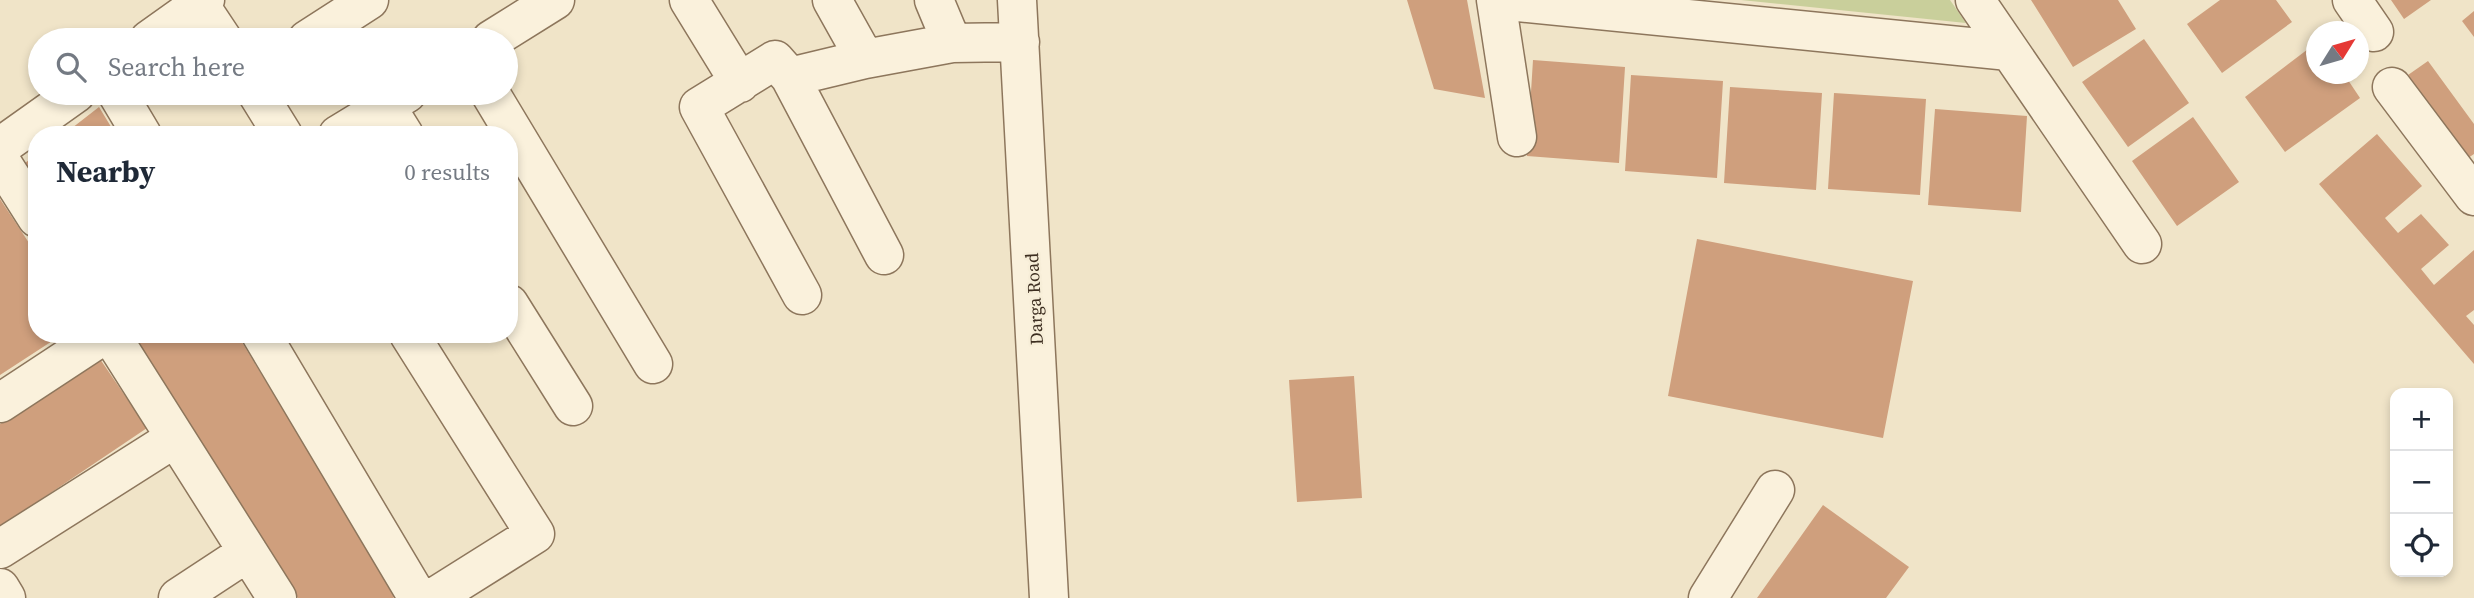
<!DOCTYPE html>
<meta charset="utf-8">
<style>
:root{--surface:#fff;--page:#f2f2f3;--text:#1f2937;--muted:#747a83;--line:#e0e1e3}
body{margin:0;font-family:"Source Serif 4",serif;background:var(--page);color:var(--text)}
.controls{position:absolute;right:21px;bottom:21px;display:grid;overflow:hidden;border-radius:14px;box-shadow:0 4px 10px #0003}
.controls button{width:63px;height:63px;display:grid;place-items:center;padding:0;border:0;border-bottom:2px solid var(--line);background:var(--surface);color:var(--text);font:35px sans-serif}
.compass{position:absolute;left:2306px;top:21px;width:63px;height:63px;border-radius:50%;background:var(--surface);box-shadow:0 4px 10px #0003;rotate:53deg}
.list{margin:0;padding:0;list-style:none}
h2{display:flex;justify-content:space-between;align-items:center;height:91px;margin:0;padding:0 28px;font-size:30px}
h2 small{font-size:23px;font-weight:400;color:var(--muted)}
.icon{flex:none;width:38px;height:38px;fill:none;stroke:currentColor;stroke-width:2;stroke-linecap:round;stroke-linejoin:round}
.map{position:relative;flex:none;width:2474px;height:598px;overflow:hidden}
.search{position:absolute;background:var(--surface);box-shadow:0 4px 10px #0003;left:28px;top:28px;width:490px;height:77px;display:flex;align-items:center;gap:18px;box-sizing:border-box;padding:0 24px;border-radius:38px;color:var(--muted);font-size:26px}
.panel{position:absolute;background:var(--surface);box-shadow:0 4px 10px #0003;left:28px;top:126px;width:490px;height:217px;border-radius:28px}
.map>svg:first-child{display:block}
.green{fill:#c9cf9b}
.building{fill:#cf9f7d}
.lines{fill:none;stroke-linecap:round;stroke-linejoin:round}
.minor-casing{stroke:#8d765c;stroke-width:41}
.minor{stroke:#faf1dc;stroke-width:38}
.labels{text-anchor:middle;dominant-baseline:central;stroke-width:5;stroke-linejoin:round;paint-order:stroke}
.street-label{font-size:18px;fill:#3d2e20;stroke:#f7eed8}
</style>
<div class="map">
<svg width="2474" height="598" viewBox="0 0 2474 598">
<rect width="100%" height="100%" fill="#f0e4c8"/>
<!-- green -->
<path class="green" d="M1741 0H1950L1966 23Z"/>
<!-- building -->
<path class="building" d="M1407 0H1467L1485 98 1434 89Z
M2031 0H2118L2136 29 2073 67Z
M2220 0H2276L2292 22 2222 73 2187 24Z
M2391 0H2431L2404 19Z
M2474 11V37L2462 21Z
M2144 39 2189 103 2128 147 2082 82Z
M2316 43V74H2344L2360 98 2285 152 2245 97Z
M1533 60 1625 67 1619 163 1527 156Z
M2428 61 2474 124V154L2468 158 2408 75Z
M1631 75 1723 81 1717 178 1625 171Z
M1730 87 1822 93 1816 190 1724 183Z
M1834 93 1926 99 1920 195 1828 189Z
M99 107 116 135H63Z
M1935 109 2027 116 2021 212 1928 205Z
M2193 117 2239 182 2177 226 2132 161Z
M2377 134 2422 186 2385 218 2398 233 2421 214 2449 245 2421 269 2434 285 2474 250V310L2466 316 2474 325V364L2319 184Z
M37 154V182L25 163Z
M0 199 37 255V334H63L0 375Z
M1697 239 1913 281 1883 438 1668 396Z
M133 334H237L396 595 393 598H298Z
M100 359 147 428 0 527V424Z
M1354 376 1362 498 1297 502 1289 380Z
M1823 505 1909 567 1886 598H1757Z"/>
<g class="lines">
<!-- minor casing -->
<g class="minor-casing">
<path id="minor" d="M689 0 740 83
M832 0 865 59
M934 0 952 43
M1017 0 1049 598
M1496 0 1517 137
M1498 0 2009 51
M1975 0 2142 244
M2352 0 2374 32
M199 4 223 40
M149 40 205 0
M307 40 369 0
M491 40 555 0
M790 77 865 59 952 43 1020 42
M2392 87 2474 196
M117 93 142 135
M257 93 283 135
M490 93 653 364
M386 106 404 135
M338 135 407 93
M0 147 76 93
M0 160 37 218
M802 295 699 107 775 60 790 77 884 255
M509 304 573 406
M110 334 277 598
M261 334 418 598
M409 334 535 534 433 598
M0 403 105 334
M0 549 175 438
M0 588 6 598
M178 598 248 552
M1708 598 1775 490"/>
</g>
<!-- minor -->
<use href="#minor" class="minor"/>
</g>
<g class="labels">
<!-- street labels -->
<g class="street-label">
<text transform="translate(1034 299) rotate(-93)">Darga Road</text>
</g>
</g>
</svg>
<div class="controls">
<button>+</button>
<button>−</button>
<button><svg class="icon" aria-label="locate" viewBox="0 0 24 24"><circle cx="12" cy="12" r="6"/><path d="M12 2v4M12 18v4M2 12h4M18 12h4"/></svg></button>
</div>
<svg class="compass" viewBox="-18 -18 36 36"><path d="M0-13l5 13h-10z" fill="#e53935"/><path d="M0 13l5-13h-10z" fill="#747a83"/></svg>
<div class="search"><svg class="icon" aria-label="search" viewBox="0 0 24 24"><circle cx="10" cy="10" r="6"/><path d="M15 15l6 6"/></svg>Search here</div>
<section class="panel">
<h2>Nearby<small>0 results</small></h2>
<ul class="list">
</ul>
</section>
</div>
